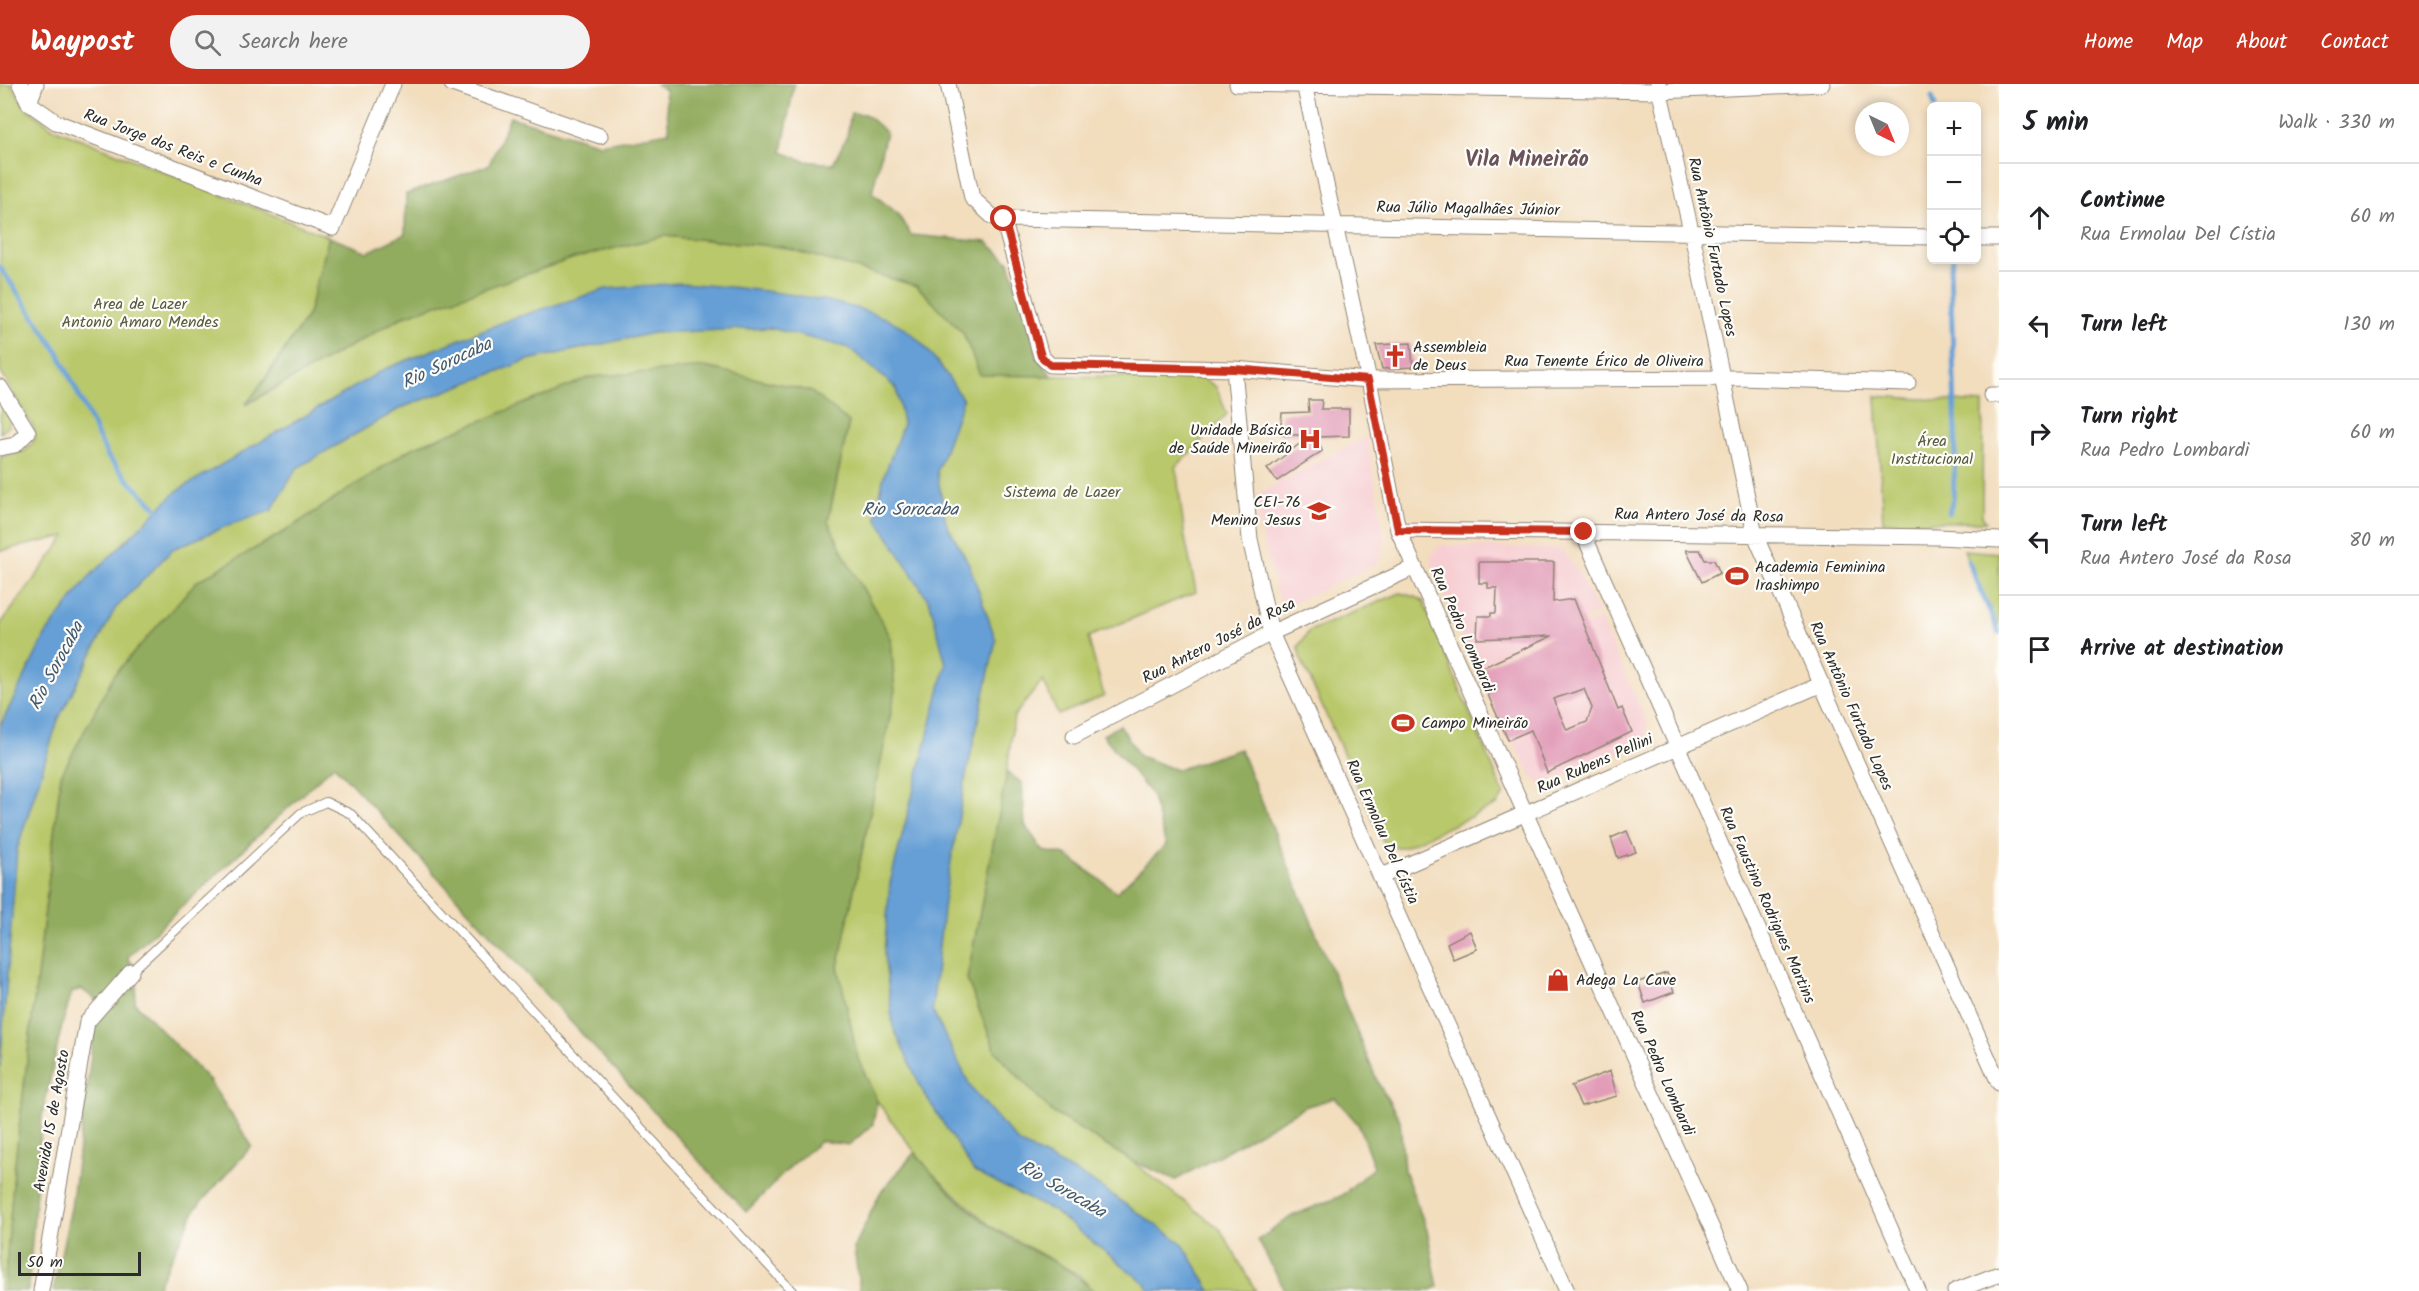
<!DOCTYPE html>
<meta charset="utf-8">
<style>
:root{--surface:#fff;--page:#f2f2f2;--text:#202124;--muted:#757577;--line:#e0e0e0;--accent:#c8321e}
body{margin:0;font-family:Kalam,sans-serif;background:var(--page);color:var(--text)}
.controls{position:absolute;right:18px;top:18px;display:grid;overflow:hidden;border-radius:9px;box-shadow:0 3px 9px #0003}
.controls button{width:54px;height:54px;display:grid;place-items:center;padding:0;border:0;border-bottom:2px solid var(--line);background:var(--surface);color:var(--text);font:30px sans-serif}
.compass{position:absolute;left:1855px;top:18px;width:54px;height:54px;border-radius:50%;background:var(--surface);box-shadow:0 3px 9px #0003;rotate:137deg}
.scale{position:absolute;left:18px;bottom:15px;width:123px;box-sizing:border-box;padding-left:6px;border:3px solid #2b2b2b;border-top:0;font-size:16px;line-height:21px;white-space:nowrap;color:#2b2b2b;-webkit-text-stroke:4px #fdfcf7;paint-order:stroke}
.stop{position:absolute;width:18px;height:18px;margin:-14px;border:4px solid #c8321e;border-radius:50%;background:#fff}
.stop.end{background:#c8321e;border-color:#fff;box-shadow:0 2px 6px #0008}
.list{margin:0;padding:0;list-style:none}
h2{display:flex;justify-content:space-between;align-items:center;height:78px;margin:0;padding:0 24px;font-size:26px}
h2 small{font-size:20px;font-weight:400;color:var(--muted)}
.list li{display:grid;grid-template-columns:39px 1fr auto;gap:18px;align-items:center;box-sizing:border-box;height:108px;padding:0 24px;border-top:2px solid var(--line)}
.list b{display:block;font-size:22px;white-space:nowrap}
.list p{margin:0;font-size:20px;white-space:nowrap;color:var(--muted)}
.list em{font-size:20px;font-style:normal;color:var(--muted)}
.icon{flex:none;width:33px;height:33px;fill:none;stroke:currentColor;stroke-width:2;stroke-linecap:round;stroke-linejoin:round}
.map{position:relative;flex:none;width:1999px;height:1207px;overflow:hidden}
header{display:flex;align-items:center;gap:36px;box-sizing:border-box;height:84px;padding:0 30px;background:var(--accent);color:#fff}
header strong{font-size:28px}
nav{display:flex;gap:33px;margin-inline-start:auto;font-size:21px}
.search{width:420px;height:54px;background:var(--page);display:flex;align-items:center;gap:15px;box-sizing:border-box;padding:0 21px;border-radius:33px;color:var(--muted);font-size:22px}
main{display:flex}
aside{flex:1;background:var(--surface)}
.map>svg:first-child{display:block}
.built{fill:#f7cfd3}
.green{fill:#b9c86a;stroke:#727a4a;stroke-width:1.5}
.forest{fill:#92ac5e;stroke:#5e6c44;stroke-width:1.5}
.water{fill:#659fd5;stroke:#486580;stroke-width:1.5}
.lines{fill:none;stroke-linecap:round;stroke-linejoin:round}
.stream{stroke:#659fd5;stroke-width:5}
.building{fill:#e29cb8;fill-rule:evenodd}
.lane-casing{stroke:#8e8474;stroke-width:10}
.street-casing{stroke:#8e8474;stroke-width:17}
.lane{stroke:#fff;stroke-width:8}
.street{stroke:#fff;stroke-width:15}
.route{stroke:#c8321e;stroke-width:8}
.labels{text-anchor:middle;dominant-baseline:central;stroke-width:4.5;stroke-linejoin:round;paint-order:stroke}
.street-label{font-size:16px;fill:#2b2b2b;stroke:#fdfcf7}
.park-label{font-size:16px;fill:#565a3e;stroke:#fdfcf7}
.poi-label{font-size:16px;fill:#2b2b2b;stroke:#fdfcf7;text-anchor:start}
.water-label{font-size:18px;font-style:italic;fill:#42596f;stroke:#fdfcf7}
.district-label{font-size:22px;font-weight:bold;fill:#6b535c;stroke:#fdfcf7}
</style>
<header>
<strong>Waypost</strong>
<div class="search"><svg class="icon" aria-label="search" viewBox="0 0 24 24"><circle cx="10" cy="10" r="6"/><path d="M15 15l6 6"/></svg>Search here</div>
<nav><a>Home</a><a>Map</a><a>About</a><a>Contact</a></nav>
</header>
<main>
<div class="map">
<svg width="1999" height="1207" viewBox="0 0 1999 1207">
<rect width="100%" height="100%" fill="#fdfcf7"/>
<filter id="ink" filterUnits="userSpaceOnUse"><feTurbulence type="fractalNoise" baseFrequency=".0167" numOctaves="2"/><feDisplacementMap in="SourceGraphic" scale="12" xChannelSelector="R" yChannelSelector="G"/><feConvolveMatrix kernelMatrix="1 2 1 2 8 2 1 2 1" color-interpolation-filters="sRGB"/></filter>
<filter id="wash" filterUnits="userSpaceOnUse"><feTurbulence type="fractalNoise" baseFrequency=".008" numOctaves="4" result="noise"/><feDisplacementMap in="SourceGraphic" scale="24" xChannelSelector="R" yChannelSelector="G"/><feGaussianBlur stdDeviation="1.35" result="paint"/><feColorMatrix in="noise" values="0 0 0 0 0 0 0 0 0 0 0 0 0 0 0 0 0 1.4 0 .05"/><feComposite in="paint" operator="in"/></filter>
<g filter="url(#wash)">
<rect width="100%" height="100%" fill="#f2ddbd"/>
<!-- built -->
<path class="built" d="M1367 352 1385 457 1378 479 1295 518 1286 521 1280 519 1260 446 1256 411Z
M1440 461 1562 465 1579 489 1598 529 1475 585 1432 482 1431 471Z
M1600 535 1648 641 1645 652 1636 661 1545 700 1539 699 1533 694 1475 588Z"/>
<!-- green -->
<path class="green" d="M0 0H11L26 24 53 44 329 153 308 231 247 320 404 232 574 174 664 152 783 163 917 202 963 249 981 291 1203 294 1216 303 1227 330 1176 383 1185 454 1196 508 1088 553 1104 612 1058 631 1043 596 1014 632 1006 695 967 895 996 968 1052 1028 1130 1076 1220 1145 1256 1207H1093L1079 1191 992 1143 929 1087 877 1017 858 975 838 883 894 609 891 554 847 477 828 437 849 338 284 448 196 498 61 691 14 1087 4 1207H0V541L66 452 0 467V373L25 367 35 356 34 344 0 287Z
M0 311 10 330 9 342 0 349Z
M1876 312 1983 319 1982 432 1986 438H1883Z
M1964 466 1999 469V549Z
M1400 509 1416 513 1423 517 1504 711 1497 721 1404 763H1396L1383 757 1300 573 1298 563 1309 547Z"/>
<!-- forest -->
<path class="forest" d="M656 0H794L782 68 805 77 833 80 847 52 851 29 865 30 886 48 872 109 897 129 911 151 987 158 1009 178 1039 276 1052 292 980 291 963 249 917 202 783 163 664 152 574 174 404 232 245 321 265 296 308 231 329 153 368 168 405 150 406 110 489 81 510 33 600 60 669 48 665 6Z
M705 283 810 307 849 338 828 437 847 477 891 554 895 609 838 883 858 975 877 1017 873 1040 849 1061 821 1057 795 1078 746 1128 334 681 127 874 138 886 135 919 208 995 252 1062 196 1124 155 1207H53L71 1124 98 917 81 905 72 908 62 941 42 1032 28 1207H4L14 1087 61 691 114 591 196 498 284 448 410 365 591 293Z
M1120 641 1139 672 1177 686 1240 665 1378 999 1400 1036 1404 1086 1427 1146 1438 1203 1429 1207H1285L1258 1156 1292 1132 1341 1112 1374 1083 1358 1040 1335 1014 1304 1023 1176 1096 1130 1076 1052 1028 996 968 967 895 1007 688 1022 699 1025 741 1043 767 1066 771 1117 808 1166 761 1151 710 1103 651Z
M915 1068C935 1095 964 1122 991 1143 1024 1167 1065 1176 1093 1207H860L854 1164 880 1109Z"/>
<!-- water -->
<path class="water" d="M680 199C736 203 872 213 913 251 933 269 949 293 963 316L937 388 946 439 969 480 996 556 966 692 944 817 932 926 972 1005 1019 1059 1090 1096 1182 1159 1211 1207H1150L1146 1200 1053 1127 974 1088 922 1006 893 943 884 869 890 799 946 580 930 519 876 433 883 395 903 340 896 304 849 264 770 244 654 249 528 276 401 324 297 384 271 427 229 441 173 465 115 525 58 636 17 766 0 983V642L46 550 87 495 178 406 385 285 511 235 606 205Z"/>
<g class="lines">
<!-- stream -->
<path class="stream" d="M1932 13 1935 22
M0 183 58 268 108 373 131 399 163 430
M1949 429 1953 415 1956 354 1950 186 1953 176
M1968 477 1999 549"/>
</g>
<g id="blocks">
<!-- building -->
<path class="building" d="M1411 259 1413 283 1382 285 1376 261Z
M1308 316H1322L1321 325H1349V352L1317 353 1322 367 1277 397 1267 385 1311 351H1280L1282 329 1309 328Z
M1686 466H1700L1705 476H1714L1720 489 1702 498Z
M1479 478H1554L1553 518 1574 515 1618 626 1622 624 1632 648 1547 689 1531 646 1508 656 1477 586 1552 552 1477 555 1478 532H1491V529H1496L1497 504H1488V499H1479ZM1584 605 1592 624 1587 638 1567 646 1553 615Z
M1627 747 1636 768 1618 774 1611 754Z
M1470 847 1477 865 1453 875 1447 859Z
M1667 889 1674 908 1645 919 1638 898Z
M1610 987 1617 1012 1581 1022 1571 1002Z"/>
</g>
</g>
<g filter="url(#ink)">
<use href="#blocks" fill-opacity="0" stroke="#8e8474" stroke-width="1.5"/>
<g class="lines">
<!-- lane casing -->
<g class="lane-casing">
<path id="lane" d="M131 888 301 729 326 718 351 730 792 1207"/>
</g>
<!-- street casing -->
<g class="street-casing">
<path id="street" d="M20 0 29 19 56 38 333 144 393 0
M452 0 600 52
M948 0 972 114 993 133 1003 135 1932 153
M1237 0 1659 7 1822 0
M1304 0 1369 296 1398 446 1740 1207
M1658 0 1696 169 1755 451 1999 999
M29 19 36 0
M1003 135 1041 272 1050 281 1234 285 1369 296 1738 294 1908 299
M1976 154H1999
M1234 285 1250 455 1271 549 1567 1207
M0 303 28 348 15 361 0 364
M1991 311H1999
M1398 446 1938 453 1999 456
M1583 449 1918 1207
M1074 652 1271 549 1415 483
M1382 792 1822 600
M41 1207 87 938 131 888
M1955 1207 1999 1190"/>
</g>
<!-- lane -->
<use href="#lane" class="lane"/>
<!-- street -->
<use href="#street" class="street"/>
</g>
</g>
<g class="lines" filter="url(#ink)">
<!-- route -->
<path class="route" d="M1004 135 1041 272 1050 281 1234 285 1368 296 1398 446 1584 448"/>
</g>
<!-- icons -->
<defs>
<g id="church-bare" transform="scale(1.8)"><path d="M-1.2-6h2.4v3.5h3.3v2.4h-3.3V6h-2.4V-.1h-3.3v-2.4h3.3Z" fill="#c8321e" stroke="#fdfcf7" stroke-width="2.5" paint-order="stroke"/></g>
<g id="hospital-bare" transform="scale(1.8)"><path d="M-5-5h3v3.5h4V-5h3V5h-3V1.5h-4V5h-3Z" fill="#c8321e" stroke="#fdfcf7" stroke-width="2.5" paint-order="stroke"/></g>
<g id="school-bare" transform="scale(1.8)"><path d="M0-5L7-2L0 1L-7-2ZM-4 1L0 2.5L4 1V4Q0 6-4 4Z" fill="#c8321e" stroke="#fdfcf7" stroke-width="2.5" paint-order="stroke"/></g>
<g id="stadium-bare" transform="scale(1.8)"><path d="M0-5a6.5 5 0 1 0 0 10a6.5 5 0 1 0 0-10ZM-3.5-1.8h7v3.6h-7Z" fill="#c8321e" stroke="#fdfcf7" stroke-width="2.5" paint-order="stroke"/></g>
<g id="shop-bare" transform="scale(1.8)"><path d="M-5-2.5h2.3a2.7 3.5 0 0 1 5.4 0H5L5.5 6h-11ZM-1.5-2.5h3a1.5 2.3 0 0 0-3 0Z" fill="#c8321e" stroke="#fdfcf7" stroke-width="2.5" paint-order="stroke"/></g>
</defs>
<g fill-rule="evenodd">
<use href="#church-bare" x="1395" y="272"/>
<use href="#hospital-bare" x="1310" y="355"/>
<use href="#school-bare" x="1319" y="427"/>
<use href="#stadium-bare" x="1737" y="492"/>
<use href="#stadium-bare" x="1403" y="639"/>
<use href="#shop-bare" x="1558" y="896"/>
</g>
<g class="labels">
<!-- street labels -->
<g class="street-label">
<text transform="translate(173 64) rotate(21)">Rua Jorge dos Reis e Cunha</text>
<text transform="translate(1468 125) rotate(1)">Rua Júlio Magalhães Júnior</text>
<text transform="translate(1712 163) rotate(78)">Rua Antônio Furtado Lopes</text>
<text x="1604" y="277">Rua Tenente Érico de Oliveira</text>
<text transform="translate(1699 432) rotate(1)">Rua Antero José da Rosa</text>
<text transform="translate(1462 546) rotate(66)">Rua Pedro Lombardi</text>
<text transform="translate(1219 557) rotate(-27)">Rua Antero José da Rosa</text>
<text transform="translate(1851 622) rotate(66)">Rua Antônio Furtado Lopes</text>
<text transform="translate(1595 680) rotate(-24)">Rua Rubens Pellini</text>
<text transform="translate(1382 748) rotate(66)">Rua Ermolau Del Cístia</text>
<text transform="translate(1767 821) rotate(66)">Rua Faustino Rodrigues Martins</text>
<text transform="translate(1662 989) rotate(66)">Rua Pedro Lombardi</text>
<text transform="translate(52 1037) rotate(-80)">Avenida 15 de Agosto</text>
</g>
<!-- park labels -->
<g class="park-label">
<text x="140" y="220">Area de Lazer<tspan x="140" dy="18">Antonio Amaro Mendes</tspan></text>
<text x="1932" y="357">Área<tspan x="1932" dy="18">Institucional</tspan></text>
<text x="1062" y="408">Sistema de Lazer</text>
</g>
<!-- poi labels -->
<g class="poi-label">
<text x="1413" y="263">Assembleia<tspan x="1413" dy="18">de Deus</tspan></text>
<text x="1292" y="346" text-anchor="end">Unidade Básica<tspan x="1292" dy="18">de Saúde Mineirão</tspan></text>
<text x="1301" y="418" text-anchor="end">CEI-76<tspan x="1301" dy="18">Menino Jesus</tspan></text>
<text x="1755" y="483">Academia Feminina<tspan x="1755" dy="18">Irashimpo</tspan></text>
<text x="1421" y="639">Campo Mineirão</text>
<text x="1576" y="896">Adega La Cave</text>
</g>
<!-- water labels -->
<g class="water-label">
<text transform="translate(447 280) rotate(-25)">Rio Sorocaba</text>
<text x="910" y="426">Rio Sorocaba</text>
<text transform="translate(57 582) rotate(-62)">Rio Sorocaba</text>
<text transform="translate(1062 1106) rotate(30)">Rio Sorocaba</text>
</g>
<!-- district labels -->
<g class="district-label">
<text x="1527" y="76">Vila Mineirão</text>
</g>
</g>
</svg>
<div class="controls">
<button>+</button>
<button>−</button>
<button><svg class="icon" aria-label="locate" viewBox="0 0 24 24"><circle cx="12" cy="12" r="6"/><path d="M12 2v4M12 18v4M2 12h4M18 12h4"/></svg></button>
</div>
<svg class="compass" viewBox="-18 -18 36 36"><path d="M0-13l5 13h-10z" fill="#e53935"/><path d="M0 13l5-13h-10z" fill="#757577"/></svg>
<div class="scale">50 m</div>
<div class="stop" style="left:1004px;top:135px"></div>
<div class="stop end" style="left:1584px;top:448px"></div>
</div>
<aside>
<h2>5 min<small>Walk · 330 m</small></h2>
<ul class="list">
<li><svg class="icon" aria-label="ahead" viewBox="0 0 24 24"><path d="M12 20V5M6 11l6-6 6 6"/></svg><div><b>Continue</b><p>Rua Ermolau Del Cístia</p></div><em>60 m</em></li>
<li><svg class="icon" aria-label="left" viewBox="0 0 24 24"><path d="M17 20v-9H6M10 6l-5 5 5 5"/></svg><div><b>Turn left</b></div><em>130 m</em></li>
<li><svg class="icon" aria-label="right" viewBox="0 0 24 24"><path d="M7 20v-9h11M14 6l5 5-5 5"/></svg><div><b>Turn right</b><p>Rua Pedro Lombardi</p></div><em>60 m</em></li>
<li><svg class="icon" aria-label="left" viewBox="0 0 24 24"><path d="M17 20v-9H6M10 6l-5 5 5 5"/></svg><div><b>Turn left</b><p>Rua Antero José da Rosa</p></div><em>80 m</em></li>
<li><svg class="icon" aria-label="arrive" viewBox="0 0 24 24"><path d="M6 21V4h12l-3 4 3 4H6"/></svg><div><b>Arrive at destination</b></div></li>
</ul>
</aside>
</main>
